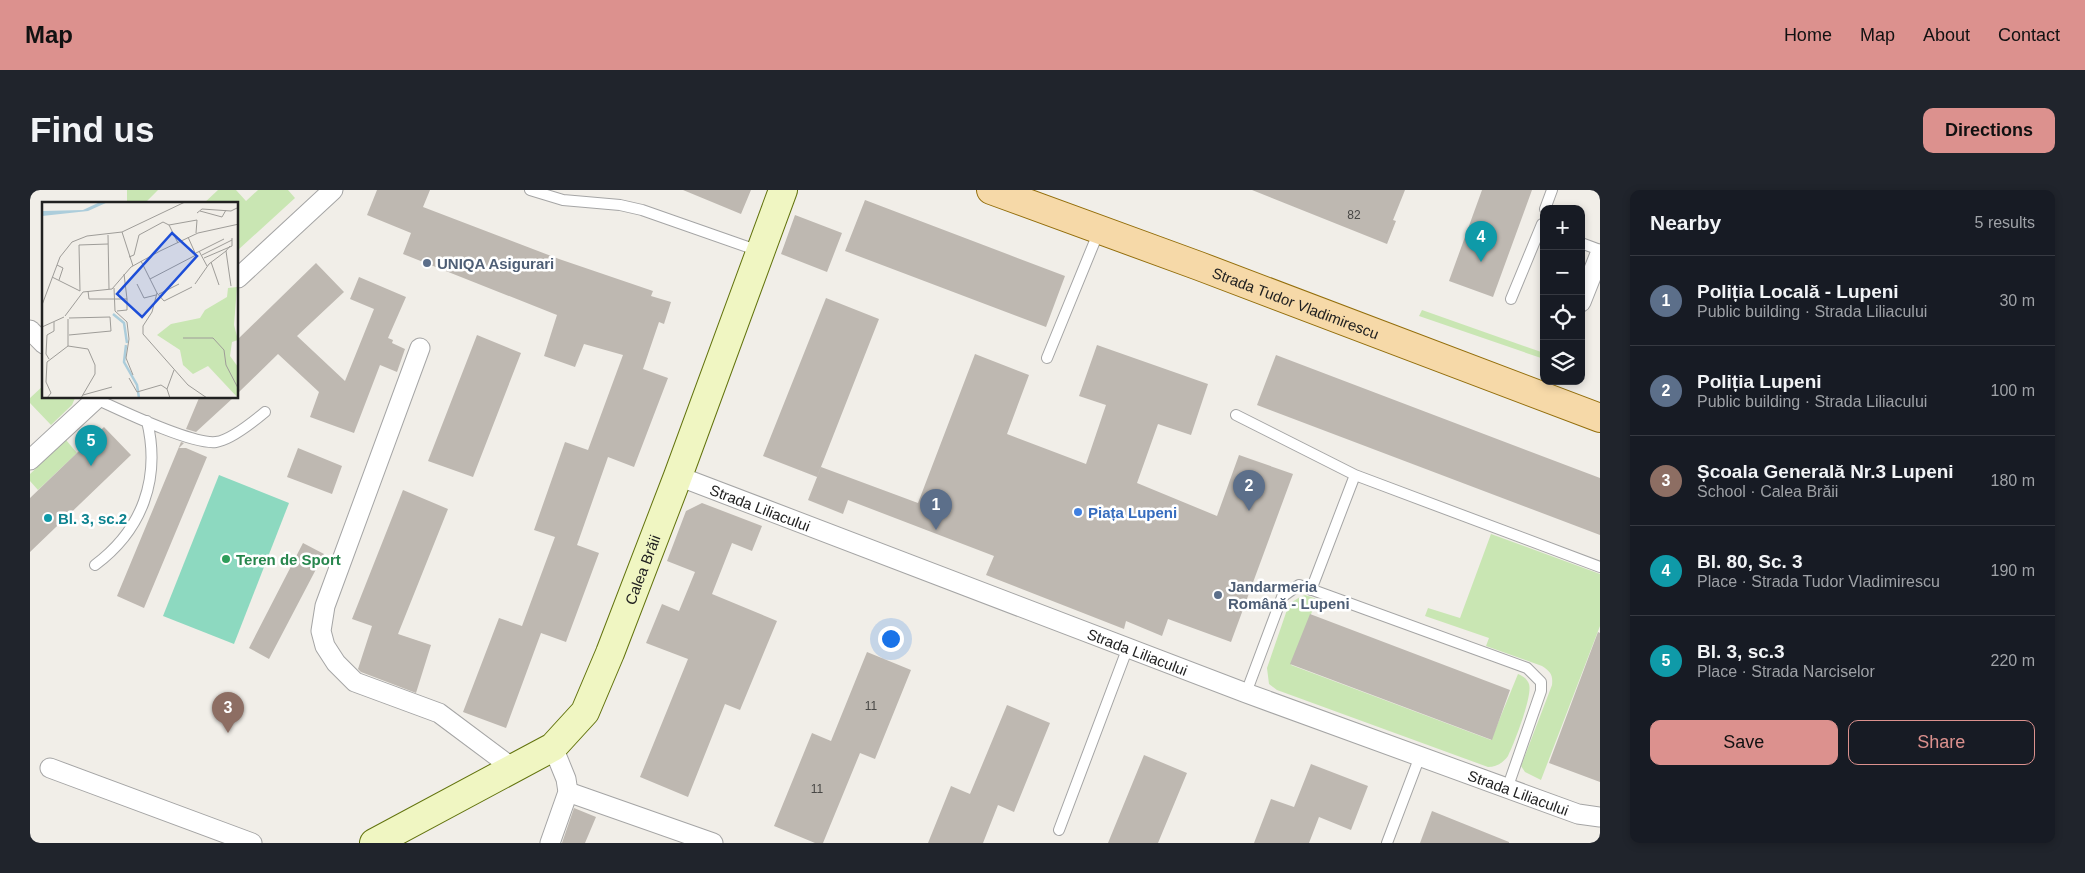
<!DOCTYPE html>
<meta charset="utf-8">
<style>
:root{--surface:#171b24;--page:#20242c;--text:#f1f3f6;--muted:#9ea1a6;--line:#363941;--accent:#dc918e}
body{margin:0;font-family:Helvetica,sans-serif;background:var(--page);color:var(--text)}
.controls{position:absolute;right:15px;top:15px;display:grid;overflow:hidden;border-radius:10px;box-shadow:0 2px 8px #0003}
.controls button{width:45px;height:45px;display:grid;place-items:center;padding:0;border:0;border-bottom:1px solid var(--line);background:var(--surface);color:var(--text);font:25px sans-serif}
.you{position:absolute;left:860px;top:448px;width:18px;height:18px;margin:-12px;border:4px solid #fff;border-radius:50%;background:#1a73e8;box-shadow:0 0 0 8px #1a73e833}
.badge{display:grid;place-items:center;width:32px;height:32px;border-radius:50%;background:var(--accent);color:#fff;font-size:16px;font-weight:700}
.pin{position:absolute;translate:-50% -41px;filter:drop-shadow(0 1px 2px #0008)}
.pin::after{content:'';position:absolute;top:26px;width:18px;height:15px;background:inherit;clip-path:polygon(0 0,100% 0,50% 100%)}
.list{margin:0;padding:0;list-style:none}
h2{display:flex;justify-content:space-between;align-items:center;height:65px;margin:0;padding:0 20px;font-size:21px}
h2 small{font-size:16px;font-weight:400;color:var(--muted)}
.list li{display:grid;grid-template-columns:32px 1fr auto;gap:15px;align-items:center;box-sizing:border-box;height:90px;padding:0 20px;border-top:1px solid var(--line)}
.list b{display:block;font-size:19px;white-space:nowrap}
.list p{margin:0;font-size:16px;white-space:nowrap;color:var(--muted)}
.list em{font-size:16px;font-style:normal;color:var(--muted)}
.actions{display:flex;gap:10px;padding:15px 20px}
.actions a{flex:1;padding:11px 0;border:1px solid var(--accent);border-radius:10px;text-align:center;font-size:18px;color:var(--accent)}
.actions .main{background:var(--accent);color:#111}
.icon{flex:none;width:28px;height:28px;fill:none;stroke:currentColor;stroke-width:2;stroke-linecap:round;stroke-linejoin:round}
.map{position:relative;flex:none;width:1570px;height:653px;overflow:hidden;border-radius:10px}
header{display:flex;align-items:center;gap:30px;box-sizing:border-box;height:70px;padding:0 25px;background:var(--accent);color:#111}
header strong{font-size:24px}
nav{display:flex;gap:28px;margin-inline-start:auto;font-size:18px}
.intro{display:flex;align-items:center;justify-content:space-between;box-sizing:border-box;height:120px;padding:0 30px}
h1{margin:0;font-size:35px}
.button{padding:12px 22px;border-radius:10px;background:var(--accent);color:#111;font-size:18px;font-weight:700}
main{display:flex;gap:30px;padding:0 30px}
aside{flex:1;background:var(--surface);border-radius:10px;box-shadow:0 2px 8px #0003}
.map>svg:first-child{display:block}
.grass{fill:#c9e6b3}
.pitch{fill:#8dd9c0}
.building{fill:#beb8b1}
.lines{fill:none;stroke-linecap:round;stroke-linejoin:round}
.lane-casing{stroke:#a5a5a5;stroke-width:12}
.street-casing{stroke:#a5a5a5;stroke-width:21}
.secondary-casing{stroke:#62730d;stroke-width:30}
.primary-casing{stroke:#936e0b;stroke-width:30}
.lane{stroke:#fff;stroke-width:10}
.street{stroke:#fff;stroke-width:19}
.secondary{stroke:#f0f6c2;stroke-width:28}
.primary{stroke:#f6d9a8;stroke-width:28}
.service-dot{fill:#5c6f8a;stroke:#fff;stroke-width:2}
.shop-dot{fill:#3f7fe0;stroke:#fff;stroke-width:2}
.culture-dot{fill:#0f9aa8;stroke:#fff;stroke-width:2}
.leisure-dot{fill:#2e9e5b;stroke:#fff;stroke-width:2}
.labels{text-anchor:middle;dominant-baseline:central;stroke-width:5;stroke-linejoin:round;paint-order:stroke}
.number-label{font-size:12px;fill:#484745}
.service-label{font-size:15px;font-weight:bold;fill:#4e5e75;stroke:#fff;text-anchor:start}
.street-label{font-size:15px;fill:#212121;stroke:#fff}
.shop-label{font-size:15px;font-weight:bold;fill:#366cbe;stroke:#fff;text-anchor:start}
.culture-label{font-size:15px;font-weight:bold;fill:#0d838f;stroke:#fff;text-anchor:start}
.leisure-label{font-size:15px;font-weight:bold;fill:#27864d;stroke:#fff;text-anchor:start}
.inset-river{fill:none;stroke:#accddb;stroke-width:2.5}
.inset-road{fill:none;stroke:#9e9c98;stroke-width:1}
.view{fill:#1d4ed8;fill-opacity:0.15;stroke:#1d4ed8;stroke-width:2.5}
.inset-edge{fill:none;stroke:#212121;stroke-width:2.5}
</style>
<header>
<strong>Map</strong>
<nav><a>Home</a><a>Map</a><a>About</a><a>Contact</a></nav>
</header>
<div class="intro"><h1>Find us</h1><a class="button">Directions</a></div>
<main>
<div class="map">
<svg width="1570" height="653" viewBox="0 0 1570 653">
<rect width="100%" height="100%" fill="#f1eee8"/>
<!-- grass -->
<path class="grass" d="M97 0H128L114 14H97Z
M188 0H206L216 11 228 0H258L265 8 208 60V14H173Z
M1392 120 1514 163V167L1511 168 1389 126Z
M14 195V208H45L42 215 21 235 0 213V208Z
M36 250 47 263 8 300 0 291V284Z
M1461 344 1570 384V436L1511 590 1495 582 1491 576 1522 495C1523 485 1521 482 1512 476L1456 456 1459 448 1395 426 1398 418 1430 428Z
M1275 405 1287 409 1261 475 1461 550 1488 484C1493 486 1497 489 1499 494 1503 505 1484 554 1478 566 1473 573 1466 577 1458 577L1247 500 1239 494 1237 478 1259 414 1270 407Z"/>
<!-- pitch -->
<path class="pitch" d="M189 285 259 313 204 454 133 426Z"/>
<!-- building -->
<path class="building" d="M347 0H400L393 17 529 69 623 101 621 106 641 112 634 134 629 132 613 179 638 188 604 277 578 267 547 355 569 363 536 452 511 443 476 538 433 522 469 428 492 436 525 347 504 340 535 252 558 260 593 165 554 154 545 177 514 166 527 125 373 64 381 43 337 25Z
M653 0H721L711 24Z
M1222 0H1375L1363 30 1366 31 1357 54Z
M1452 0H1502L1463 107 1419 91Z
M835 10 1035 86 1016 137 815 61Z
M765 25 812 43 797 82 751 64Z
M286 73 314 102 267 146 315 191 344 119 320 109 329 87 376 107 358 148 363 150 362 153 375 159 367 182 350 175 324 243 280 227 289 202 248 164 208 203V149Z
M796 108 849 129 787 287 733 266Z
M447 145 491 163 443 287 398 271Z
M1067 155 1178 194 1161 245 1128 234 1107 293 1187 326 1209 265 1263 284 1201 452 1138 429 1132 446 1096 431 1094 439 956 385 964 366 818 310 813 324 778 310 791 277 888 313 945 164 999 185 977 244 1056 274 1076 215 1049 206Z
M1246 165 1570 288V345L1227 215Z
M169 208H203L166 242 156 239Z
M74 237 101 265 0 362V308Z
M151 252 154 253 149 258H156L177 267 114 418 87 406Z
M268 258 312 276 302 304 257 287Z
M373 300 418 319 368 444 401 455 386 503 331 482 328 479 342 436 322 429Z
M672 313 732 336 722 361 702 353 682 404 747 431 710 520 695 514 658 607 610 587 658 469 616 453 632 414 649 421 665 382 637 371 656 321Z
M273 353 294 364 239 469 219 458Z
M1280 424 1480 500 1462 550 1260 474Z
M1568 442 1570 443V592L1519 573Z
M837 462 881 480 845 569 830 563 793 653H785L744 636 782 543 801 551Z
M977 515 1020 533 984 622 968 615 953 653H898L921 596 940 604Z
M1114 565 1157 583 1128 653H1078Z
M1281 574 1338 596 1321 640 1289 627 1279 653H1224L1241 609 1264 617Z
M544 618 566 627 555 653H532Z
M1402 621 1479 652V653H1390Z"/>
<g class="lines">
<!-- lane casing -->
<g class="lane-casing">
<path id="lane" d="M500 0 533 10 590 15 612 20 729 61
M1515 19 1522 0
M1551 53 1570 60
M1481 109 1512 34
M1017 168 1069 41
M66 209C90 220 162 255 186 252 201 250 223 232 235 222
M1206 225 1325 285 1570 377
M65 375C112 340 131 289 117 231
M1281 400 1325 285
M1216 503 1252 407 1269 395 1497 478 1511 492V501L1477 599
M1029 640 1098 457
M1357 653 1390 566"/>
</g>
<!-- street casing -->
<g class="street-casing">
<g id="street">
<path d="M208 88 303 0"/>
<path d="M1551 112 1570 64"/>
<path d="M0 140 14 154"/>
<path d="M390 158 295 416 291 441 295 456 306 473 325 492 409 523 484 579"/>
<path d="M0 270 66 209"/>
<path id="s1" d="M648 286 1216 503 1548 624 1570 627"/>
<path d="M20 578 222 653"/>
<path d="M538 602 683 653"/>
<path d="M520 653 538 602 536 589 523 557"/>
</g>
</g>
<!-- secondary casing -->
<g class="secondary-casing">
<g id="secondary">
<path id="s2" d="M344 653 523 557 555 522 580 463 648 286 753 0"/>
</g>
</g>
<!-- primary casing -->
<g class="primary-casing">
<g id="primary">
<path id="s3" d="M961 0 1169 76 1570 228"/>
</g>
</g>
<!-- lane -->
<use href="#lane" class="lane"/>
<!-- street -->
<use href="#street" class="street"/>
<!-- secondary -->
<use href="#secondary" class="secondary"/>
<!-- primary -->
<use href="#primary" class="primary"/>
</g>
<!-- markers -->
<g class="service-dot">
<circle cx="397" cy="73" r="5"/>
<circle cx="1188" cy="405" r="5"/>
</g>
<circle class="shop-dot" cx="1048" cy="322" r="5"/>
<circle class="culture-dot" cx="18" cy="328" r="5"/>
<circle class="leisure-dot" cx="196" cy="369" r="5"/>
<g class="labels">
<!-- number labels -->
<g class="number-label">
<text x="1324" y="25">82</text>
<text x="841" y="516">11</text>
<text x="787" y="599">11</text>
</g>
<!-- service labels -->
<g class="service-label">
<text x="407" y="73">UNIQA Asigurari</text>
<text x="1198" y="396">Jandarmeria<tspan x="1198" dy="17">Română - Lupeni</tspan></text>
</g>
<!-- street labels -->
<g class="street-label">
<text stroke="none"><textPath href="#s3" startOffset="325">Strada Tudor Vladimirescu</textPath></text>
<text stroke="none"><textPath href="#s1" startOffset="88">Strada Liliacului</textPath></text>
<text stroke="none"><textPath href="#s2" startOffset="404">Calea Brăii</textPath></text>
<text stroke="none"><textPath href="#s1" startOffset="492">Strada Liliacului</textPath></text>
<text stroke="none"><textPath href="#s1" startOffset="898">Strada Liliacului</textPath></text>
</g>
<!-- shop labels -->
<g class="shop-label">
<text x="1058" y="322">Piața Lupeni</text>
</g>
<!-- culture labels -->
<g class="culture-label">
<text x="28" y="328">Bl. 3, sc.2</text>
</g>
<!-- leisure labels -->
<g class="leisure-label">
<text x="206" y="369">Teren de Sport</text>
</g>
</g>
<!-- overview -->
<g transform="translate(12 12)">
<rect width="196" height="196" fill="#f1eee8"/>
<path d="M195 85 192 123 196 138 190 140 188 154 196 165V196L166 164 151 172 141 163 138 148 115 133 129 122 158 116 163 108 185 95 186 86Z" fill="#c9e6b3"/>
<path d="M58 0H66L46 9 0 14 1 9 41 8Z" fill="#accddb"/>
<path class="inset-river" d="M71 112 82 121 85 141M84 143 82 160 95 183 97 196"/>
<path class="inset-road" d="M158 9 180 15 184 8M155 11 160 7 189 9 197 5M127 23 155 18 154 31M80 30 91 64M66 33 67 87M188 44 184 49 189 84M157 49 165 64M154 51 182 37M160 53 190 38M87 55 92 53 97 33 121 20 127 23 136 41M162 56 190 44V36M99 59 115 91 110 110 101 124V132L146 183 165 196M169 60 177 83M15 63 21 66 17 78M10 75 38 89M108 77 154 53 146 35M95 82 102 96 114 93M153 82 167 62 184 49M72 86 73 109M38 89 37 43 66 42M46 89 47 97H85L82 72M115 91 122 99 150 85M117 92 137 82M0 103 18 55 30 40 45 34 80 30 143 0M73 109 85 120 87 137 84 156 91 173M75 109 85 108V97M23 114 41 90 70 87 89 65 118 49 156 31 197 22M26 117V144M0 125 22 115M27 133 69 129 68 115 27 116M141 136H171L182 148 184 163 197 188M26 144 46 147 53 163V172L39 196M7 157 4 152 5 133 12 129V120M87 176 95 190 119 183 125 187M41 193 70 185M5 196 9 191 4 180 5 160 26 144M128 196 125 187 132 168"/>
<path class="view" d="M130 31 155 54 100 115 75 92Z"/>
<rect width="196" height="196" class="inset-edge"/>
</g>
</svg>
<div class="controls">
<button>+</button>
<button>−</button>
<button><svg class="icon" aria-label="locate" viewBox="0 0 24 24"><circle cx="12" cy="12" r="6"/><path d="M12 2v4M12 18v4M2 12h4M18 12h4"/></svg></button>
<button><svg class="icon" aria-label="layers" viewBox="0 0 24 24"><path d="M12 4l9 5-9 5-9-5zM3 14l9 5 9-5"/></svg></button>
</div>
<div class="you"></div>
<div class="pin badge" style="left:906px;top:340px;background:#5c6f8a">1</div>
<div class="pin badge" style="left:1219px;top:321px;background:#5c6f8a">2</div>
<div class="pin badge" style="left:198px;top:543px;background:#8d6e63">3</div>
<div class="pin badge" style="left:1451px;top:72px;background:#0f9aa8">4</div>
<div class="pin badge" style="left:61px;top:276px;background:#0f9aa8">5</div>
</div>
<aside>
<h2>Nearby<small>5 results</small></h2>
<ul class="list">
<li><span class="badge" style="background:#5c6f8a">1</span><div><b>Poliția Locală - Lupeni</b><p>Public building · Strada Liliacului</p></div><em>30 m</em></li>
<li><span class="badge" style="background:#5c6f8a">2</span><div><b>Poliția Lupeni</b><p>Public building · Strada Liliacului</p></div><em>100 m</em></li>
<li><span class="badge" style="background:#8d6e63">3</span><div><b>Școala Generală Nr.3 Lupeni</b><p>School · Calea Brăii</p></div><em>180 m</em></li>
<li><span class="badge" style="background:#0f9aa8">4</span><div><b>Bl. 80, Sc. 3</b><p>Place · Strada Tudor Vladimirescu</p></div><em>190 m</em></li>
<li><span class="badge" style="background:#0f9aa8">5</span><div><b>Bl. 3, sc.3</b><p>Place · Strada Narciselor</p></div><em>220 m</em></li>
</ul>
<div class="actions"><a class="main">Save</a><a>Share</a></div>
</aside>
</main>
